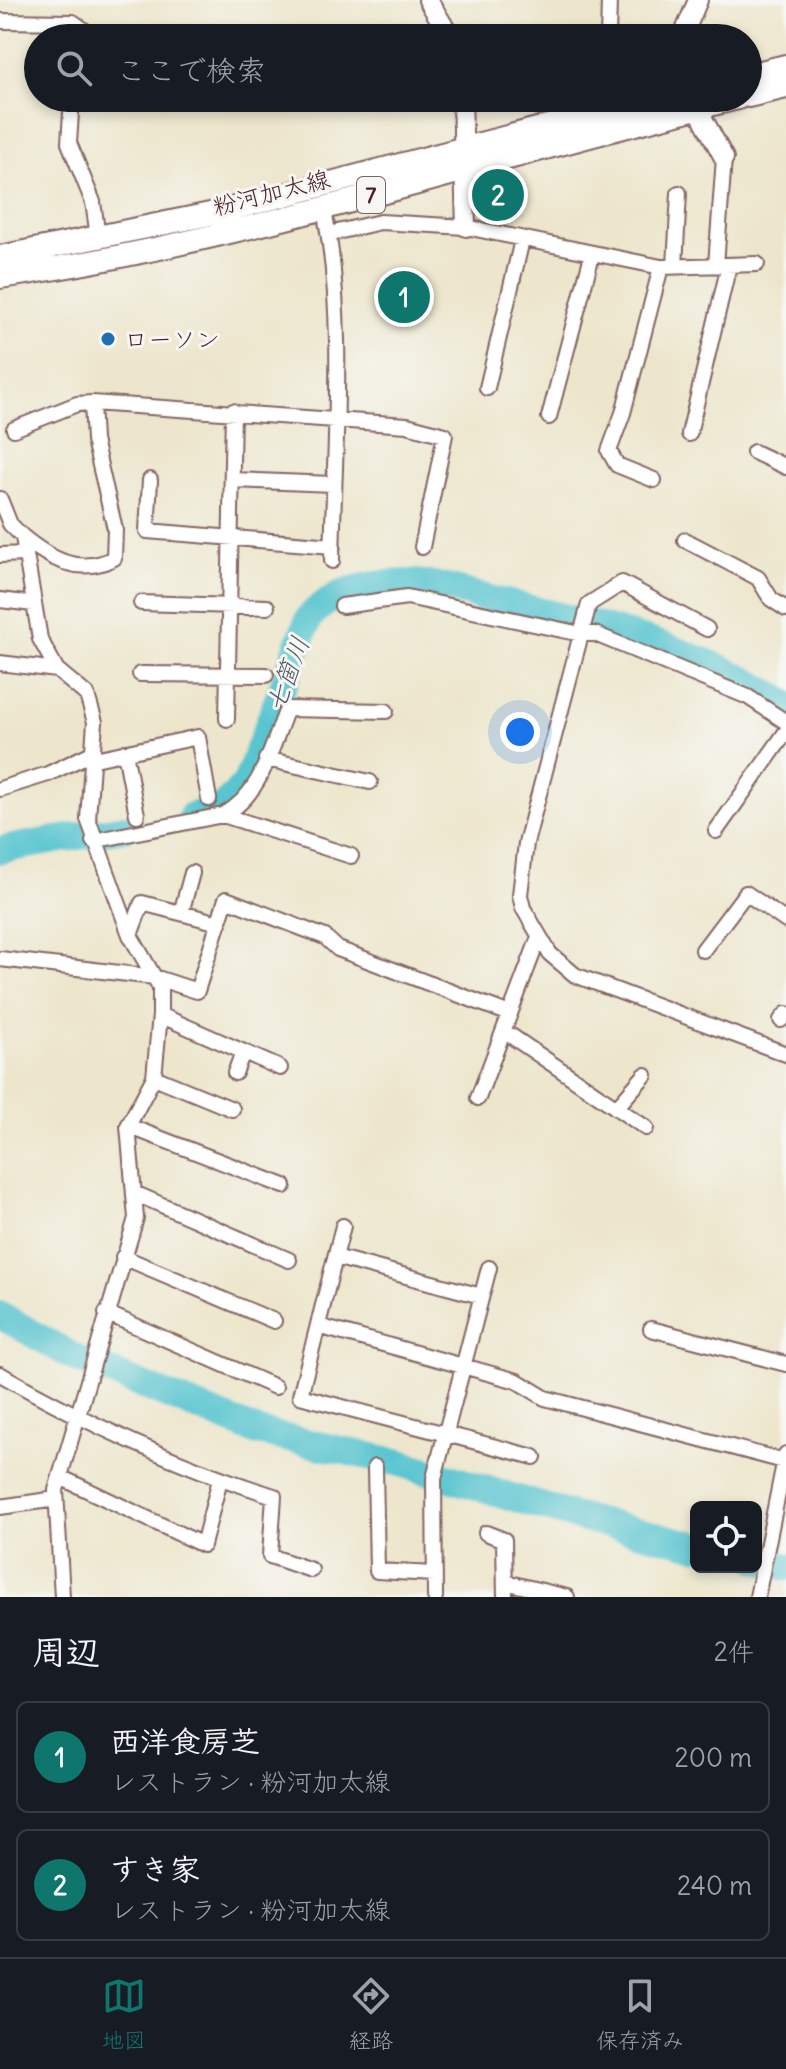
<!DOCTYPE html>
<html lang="ja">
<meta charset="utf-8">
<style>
:root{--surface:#171b24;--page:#20242c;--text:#f1f3f6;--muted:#9ea1a6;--line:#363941;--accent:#0f766e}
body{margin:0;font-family:Delius,"Klee One",sans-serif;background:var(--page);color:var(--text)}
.controls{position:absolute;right:24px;bottom:24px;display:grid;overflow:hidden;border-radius:12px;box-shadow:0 4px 12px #0003}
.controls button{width:72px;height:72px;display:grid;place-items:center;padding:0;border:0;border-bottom:2px solid var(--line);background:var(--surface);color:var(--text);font:40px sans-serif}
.you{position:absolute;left:520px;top:732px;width:28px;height:28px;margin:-20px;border:6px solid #fff;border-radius:50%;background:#1a73e8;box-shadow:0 0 0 12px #1a73e833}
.badge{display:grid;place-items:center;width:52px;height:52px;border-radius:50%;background:var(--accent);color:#fff;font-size:26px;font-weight:700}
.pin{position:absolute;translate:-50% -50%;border:4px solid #fff;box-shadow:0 2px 8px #0006}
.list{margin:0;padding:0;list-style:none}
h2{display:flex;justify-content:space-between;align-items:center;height:104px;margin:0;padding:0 32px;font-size:34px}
h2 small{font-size:26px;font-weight:400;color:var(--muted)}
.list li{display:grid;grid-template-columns:52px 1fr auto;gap:24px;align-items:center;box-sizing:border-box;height:112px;margin:0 16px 16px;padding:0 16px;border:2px solid var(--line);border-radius:12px}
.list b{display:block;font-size:30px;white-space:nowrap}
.list p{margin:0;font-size:26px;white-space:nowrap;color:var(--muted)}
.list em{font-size:26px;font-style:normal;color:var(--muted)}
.icon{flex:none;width:44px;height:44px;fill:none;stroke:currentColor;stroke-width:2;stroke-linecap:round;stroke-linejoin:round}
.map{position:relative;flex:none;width:786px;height:1597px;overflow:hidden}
.search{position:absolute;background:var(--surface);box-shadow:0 4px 12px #0003;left:24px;right:24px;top:24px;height:88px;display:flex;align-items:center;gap:20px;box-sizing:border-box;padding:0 28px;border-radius:44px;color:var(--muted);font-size:30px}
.sheet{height:360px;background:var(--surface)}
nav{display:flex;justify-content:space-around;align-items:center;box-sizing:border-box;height:112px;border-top:2px solid var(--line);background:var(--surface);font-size:22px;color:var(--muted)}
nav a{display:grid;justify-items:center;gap:4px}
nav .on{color:var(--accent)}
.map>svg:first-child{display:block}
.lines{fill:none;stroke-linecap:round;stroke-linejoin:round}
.river{stroke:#59c5d0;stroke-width:28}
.minor-casing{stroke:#836563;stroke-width:18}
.tertiary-casing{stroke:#836563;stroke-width:22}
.primary-casing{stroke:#836563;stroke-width:26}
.minor{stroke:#fff;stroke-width:14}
.tertiary{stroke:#fff;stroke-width:18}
.primary{stroke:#fff;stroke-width:22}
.poi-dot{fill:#1f6fb2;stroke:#f6f6f2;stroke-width:3}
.labels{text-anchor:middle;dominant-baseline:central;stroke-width:6;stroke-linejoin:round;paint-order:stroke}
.shield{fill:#f6f6f2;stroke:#7e6067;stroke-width:2}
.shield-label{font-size:22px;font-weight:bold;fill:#4a1f2b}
.street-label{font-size:24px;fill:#4a1f2b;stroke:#f6f6f2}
.poi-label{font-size:24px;fill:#4a1f2b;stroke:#f6f6f2;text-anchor:start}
.water-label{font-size:26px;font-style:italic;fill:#4f5965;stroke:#f6f6f2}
</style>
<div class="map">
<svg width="786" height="1597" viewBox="0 0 786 1597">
<rect width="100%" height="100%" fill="#f6f6f2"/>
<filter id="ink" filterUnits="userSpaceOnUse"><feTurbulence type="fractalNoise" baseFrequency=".0125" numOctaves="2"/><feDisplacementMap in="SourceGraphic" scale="16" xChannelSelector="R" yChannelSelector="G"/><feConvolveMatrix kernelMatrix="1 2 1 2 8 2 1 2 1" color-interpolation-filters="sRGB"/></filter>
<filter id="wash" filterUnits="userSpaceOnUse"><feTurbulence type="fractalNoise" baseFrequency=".006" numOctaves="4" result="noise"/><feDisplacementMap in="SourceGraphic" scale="32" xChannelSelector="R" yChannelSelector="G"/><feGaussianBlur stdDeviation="1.8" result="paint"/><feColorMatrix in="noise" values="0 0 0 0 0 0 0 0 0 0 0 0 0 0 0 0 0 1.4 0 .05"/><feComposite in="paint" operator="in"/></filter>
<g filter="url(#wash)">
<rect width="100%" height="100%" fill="#ede6cc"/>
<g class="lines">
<!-- river -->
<path class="river" d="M192 816 222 808 246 783 309 618C335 587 376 582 415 583 440 584 468 594 493 600 586 621 706 650 786 704
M0 850 124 828
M0 1315 77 1359 258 1432 401 1463 577 1517 696 1545
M756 1558 786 1567"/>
</g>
</g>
<g filter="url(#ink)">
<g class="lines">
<!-- minor casing -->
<g class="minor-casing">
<path id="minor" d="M0 21 73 22 95 38
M608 38 609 0
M72 98 69 143 93 202 98 237
M323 206C347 312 334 451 332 561
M329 234 380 222 466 227 661 267 757 264
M716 265 724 158
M675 266 679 193
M487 388 522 240
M549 417 592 255
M14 429 77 404 92 403 407 425 445 435 422 547
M689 434 729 265
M754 452 786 467
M150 480 147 531 333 546
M232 480 333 484
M654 480 617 465 609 451 623 413 661 267
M0 499 10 524 23 537 40 639 57 670 87 695 95 722 88 819 130 935 160 987V1015L154 1077 128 1126 136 1218 56 1490 62 1597
M23 537C50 559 79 576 114 558L115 529 94 440 92 403
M685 540 758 578 771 599 786 609
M0 555 26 554
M0 600 33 604
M141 603 267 607
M342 606 407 597 581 634H595L748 697 786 722
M707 629 622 583 589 604 526 843 520 895 523 908 550 954 575 975 786 1054
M0 663 57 670
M140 674 266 675
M227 719 233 411
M125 752 137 815
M266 759 370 782
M90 760 198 737 209 799
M0 789 48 774 90 754
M223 815 351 856
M716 831 786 732
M93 841 223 815C262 795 271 747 287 709L386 711
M181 913 192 873
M130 935 142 903 219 923
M703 950 746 893 786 921
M0 959 154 977 197 991 226 899 325 937 338 949 510 1014
M160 1015 280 1068
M781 1020 786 1014
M504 1031 646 1128
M235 1073 243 1052
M154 1077 232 1109
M478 1098 539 937
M616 1108 645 1075
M128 1126 284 1186
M134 1193 289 1260
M343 1226 300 1396 534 1457
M123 1257 274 1321
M335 1257 481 1296
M106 1313 275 1387
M318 1326 517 1381 545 1398 784 1461
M651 1329 786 1364
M0 1374C87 1424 178 1466 274 1496L270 1556 311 1570
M375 1467 377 1571 435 1574
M60 1477 203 1545 220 1479
M0 1507 56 1499
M486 1533 504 1540 505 1597
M505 1582 567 1597
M435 1597 434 1478 489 1268
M757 1597 786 1454"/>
</g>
<!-- tertiary casing -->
<g class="tertiary-casing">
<path id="tertiary" d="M428 0 451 38
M682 38 698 0
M462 98 466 227
M692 98 724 158"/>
</g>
<!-- primary casing -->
<g class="primary-casing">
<path id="primary" d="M748 75 786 66
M748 96 786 87
M0 257 220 212 656 98
M0 277C251 241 492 156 738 98"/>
</g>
<!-- minor -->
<use href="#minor" class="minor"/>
<!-- tertiary -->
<use href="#tertiary" class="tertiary"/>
<!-- primary -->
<use href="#primary" class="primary"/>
</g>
</g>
<!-- markers -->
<circle class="poi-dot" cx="108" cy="339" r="8"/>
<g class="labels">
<!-- shield labels -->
<rect class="shield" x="357" y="177" width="28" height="36" rx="6"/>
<g class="shield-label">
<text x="371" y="195">7</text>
</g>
<!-- street labels -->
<g class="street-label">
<text transform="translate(271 192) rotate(-14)">粉河加太線</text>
</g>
<!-- poi labels -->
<g class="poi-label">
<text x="124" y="339">ローソン</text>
</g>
<!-- water labels -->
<g class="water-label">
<text transform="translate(287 674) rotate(-69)">七箇川</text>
</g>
</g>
</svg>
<div class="controls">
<button><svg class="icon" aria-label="locate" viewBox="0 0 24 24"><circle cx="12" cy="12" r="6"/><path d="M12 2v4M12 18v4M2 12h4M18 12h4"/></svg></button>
</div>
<div class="you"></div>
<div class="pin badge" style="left:404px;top:297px">1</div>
<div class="pin badge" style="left:498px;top:195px">2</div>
<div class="search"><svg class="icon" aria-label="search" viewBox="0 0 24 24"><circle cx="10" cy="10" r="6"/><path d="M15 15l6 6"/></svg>ここで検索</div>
</div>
<section class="sheet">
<h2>周辺<small>2件</small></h2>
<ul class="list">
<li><span class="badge">1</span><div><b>西洋食房芝</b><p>レストラン · 粉河加太線</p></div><em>200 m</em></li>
<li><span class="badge">2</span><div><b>すき家</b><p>レストラン · 粉河加太線</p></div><em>240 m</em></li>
</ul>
</section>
<nav>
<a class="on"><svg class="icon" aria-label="map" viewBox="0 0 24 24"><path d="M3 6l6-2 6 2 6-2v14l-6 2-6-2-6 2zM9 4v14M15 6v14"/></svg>地図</a>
<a><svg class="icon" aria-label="directions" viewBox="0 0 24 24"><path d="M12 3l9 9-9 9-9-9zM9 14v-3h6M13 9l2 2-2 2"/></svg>経路</a>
<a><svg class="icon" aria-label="saved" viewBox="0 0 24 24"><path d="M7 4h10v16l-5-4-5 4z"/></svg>保存済み</a>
</nav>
